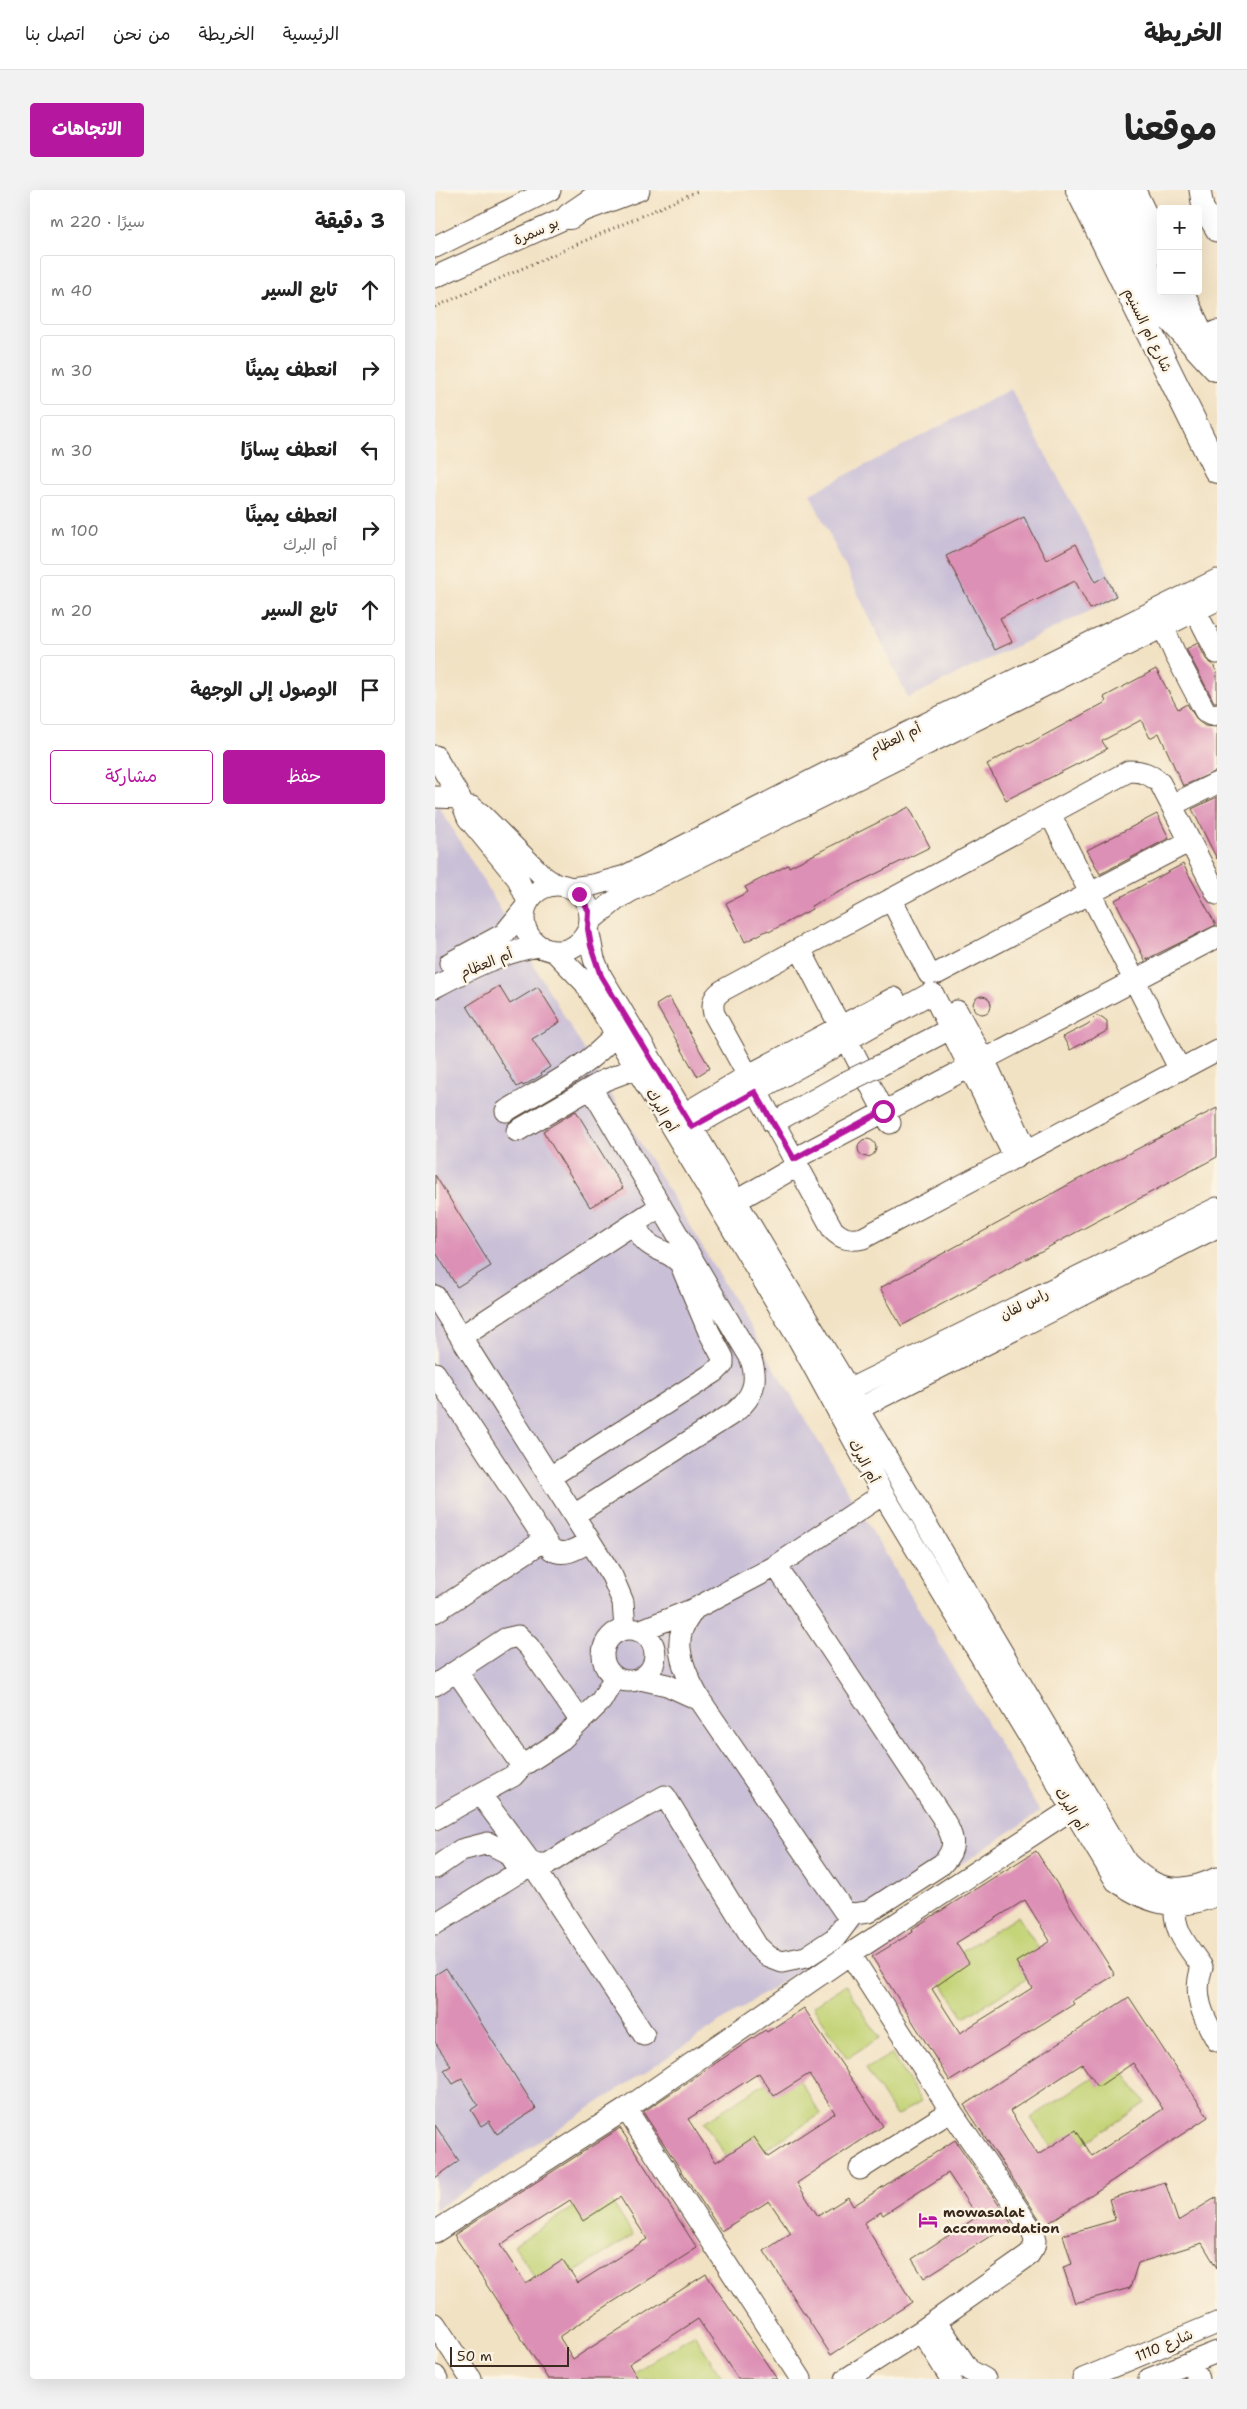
<!DOCTYPE html>
<html lang="ar">
<meta charset="utf-8">
<style>
:root{--surface:#fff;--page:#f2f2f2;--text:#222;--muted:#767676;--line:#e0e0e0;--accent:#b5179e}
body{margin:0;font-family:"Shantell Sans","Playpen Sans Arabic",sans-serif;background:var(--page);color:var(--text);direction:rtl}
.controls{position:absolute;right:15px;top:15px;display:grid;overflow:hidden;border-radius:5px;box-shadow:0 5px 20px #0002}
.controls button{width:45px;height:45px;display:grid;place-items:center;padding:0;border:0;border-bottom:1px solid var(--line);background:var(--surface);color:var(--text);font:25px sans-serif}
.scale{position:absolute;left:15px;bottom:12px;width:119px;box-sizing:border-box;padding-left:5px;border:2px solid #3b2a1e;border-top:0;font-size:14px;line-height:18px;white-space:nowrap;color:#3b2a1e;-webkit-text-stroke:4px #fcf5e5;paint-order:stroke}
.stop{position:absolute;width:15px;height:15px;margin:-11px;border:4px solid #b5179e;border-radius:50%;background:#fff}
.stop.end{background:#b5179e;border-color:#fff;box-shadow:0 1px 5px #0008}
.list{margin:0;padding:0;list-style:none}
h2{display:flex;justify-content:space-between;align-items:center;height:65px;margin:0;padding:0 20px;font-size:21px}
h2 small{font-size:16px;font-weight:400;color:var(--muted)}
.list li{display:grid;grid-template-columns:32px 1fr auto;gap:15px;align-items:center;box-sizing:border-box;height:70px;margin:0 10px 10px;padding:0 10px;border:1px solid var(--line);border-radius:5px}
.list b{display:block;font-size:19px;white-space:nowrap}
.list p{margin:0;font-size:16px;white-space:nowrap;color:var(--muted)}
.list em{font-size:16px;font-style:normal;color:var(--muted)}
.actions{display:flex;gap:10px;padding:15px 20px}
.actions a{flex:1;padding:11px 0;border:1px solid var(--accent);border-radius:5px;text-align:center;font-size:18px;color:var(--accent)}
.actions .main{background:var(--accent);color:#fff}
.icon{flex:none;width:28px;height:28px;fill:none;stroke:currentColor;stroke-width:2;stroke-linecap:round;stroke-linejoin:round}
.map{position:relative;flex:none;width:782px;height:2189px;overflow:hidden;direction:ltr;border-radius:5px}
header{display:flex;align-items:center;gap:30px;box-sizing:border-box;height:70px;padding:0 25px;background:var(--surface);border-bottom:1px solid var(--line)}
header strong{font-size:24px}
nav{display:flex;gap:28px;margin-inline-start:auto;font-size:18px}
.intro{display:flex;align-items:center;justify-content:space-between;box-sizing:border-box;height:120px;padding:0 30px}
h1{margin:0;font-size:35px}
.button{padding:12px 22px;border-radius:5px;background:var(--accent);color:#fff;font-size:18px;font-weight:700}
main{display:flex;gap:30px;padding:0 30px}
aside{flex:1;background:var(--surface);border-radius:5px;box-shadow:0 5px 20px #0002}
.map>svg:first-child{display:block}
.industrial{fill:#c9bfd7}
.green{fill:#c3d376;stroke:#7f7e4a}
.building{fill:#dd90b5;fill-rule:evenodd}
.lines{fill:none;stroke-linecap:round;stroke-linejoin:round}
.minor-casing{stroke:#564637;stroke-width:23}
.major-casing{stroke:#564637;stroke-width:28}
.path{stroke:#564637;stroke-width:3;stroke-dasharray:1 4;stroke-linecap:butt}
.minor{stroke:#fff;stroke-width:21}
.major{stroke:#fff;stroke-width:26}
.minor-bridge-casing{stroke:#564637;stroke-width:23;stroke-linecap:butt}
.minor-bridge{stroke:#fff;stroke-width:21}
.route{stroke:#b5179e;stroke-width:6}
.labels{text-anchor:middle;dominant-baseline:central;stroke-width:5;stroke-linejoin:round;paint-order:stroke}
.street-label{font-size:14px;fill:#3b2a1e;stroke:#fcf5e5}
.poi-label{font-size:14px;font-weight:bold;fill:#3b2a1e;stroke:#fcf5e5;text-anchor:start}
</style>
<header>
<strong>الخريطة</strong>
<nav><a>الرئيسية</a><a>الخريطة</a><a>من نحن</a><a>اتصل بنا</a></nav>
</header>
<div class="intro"><h1>موقعنا</h1><a class="button">الاتجاهات</a></div>
<main>
<div class="map">
<svg width="782" height="2189" viewBox="0 0 782 2189">
<rect width="100%" height="100%" fill="#fcf5e5"/>
<filter id="ink" filterUnits="userSpaceOnUse"><feTurbulence type="fractalNoise" baseFrequency=".02" numOctaves="2"/><feDisplacementMap in="SourceGraphic" scale="10" xChannelSelector="R" yChannelSelector="G"/><feConvolveMatrix kernelMatrix="1 2 1 2 8 2 1 2 1" color-interpolation-filters="sRGB"/></filter>
<filter id="wash" filterUnits="userSpaceOnUse"><feTurbulence type="fractalNoise" baseFrequency=".0096" numOctaves="4" result="noise"/><feDisplacementMap in="SourceGraphic" scale="20" xChannelSelector="R" yChannelSelector="G"/><feGaussianBlur stdDeviation="1.12" result="paint"/><feColorMatrix in="noise" values="0 0 0 0 0 0 0 0 0 0 0 0 0 0 0 0 0 1.4 0 .05"/><feComposite in="paint" operator="in"/></filter>
<g filter="url(#wash)">
<rect width="100%" height="100%" fill="#f2e2c4"/>
<!-- industrial -->
<path class="industrial" d="M576 199 686 406 473 508 375 304Z
M0 610 605 1622 0 2020Z"/>
<!-- green -->
<path class="green" d="M583 1726 614 1775 529 1828 498 1779Z
M411 1795 444 1848 412 1868 378 1816Z
M456 1864 486 1911 461 1926 431 1879Z
M681 1871 710 1913 625 1970 596 1928Z
M356 1877 386 1924 299 1979 269 1932Z
M168 1998 198 2045 109 2102 79 2055Z
M259 2144 288 2189H189Z"/>
<g id="blocks">
<!-- building -->
<path class="building" d="M589 327 611 370 641 354 661 392 671 386 681 406 655 419 640 391 565 428 577 452 560 460 511 366Z
M763 453 771 469 778 475 782 482V512H779L751 459Z
M721 479 743 519 752 514 763 531 770 536 782 537V581L748 596 724 543 715 548 706 530 667 551 672 559 571 610 552 574 592 553 593 554 671 512 669 507Z
M782 607V669L757 619Z
M474 617 495 657 376 716 377 719 334 742 333 740 310 752 291 713 313 702 310 697 353 675 354 677Z
M722 624 734 648 665 684 652 660Z
M748 674 781 735 710 770 680 710Z
M64 796 75 814 103 797 125 832 97 849 115 877 106 883 107 885 88 896 87 894 82 897 32 816Z
M538 815a9 9 0 1 1 18 0a9 9 0 1 1-18 0Z
M234 807 275 878 262 886 221 815Z
M661 826 667 827 672 831V841L635 860 628 847 653 834Z
M782 918V967L466 1136 445 1098 642 990Z
M141 921 188 998 155 1017 108 941Z
M423 958a9 9 0 1 1 18 0a9 9 0 1 1-18 0Z
M0 985 56 1076 22 1097 0 1061Z
M601 1661 680 1785 637 1811 639 1814 515 1891 437 1767 478 1742 477 1739ZM590 1710 615 1751 581 1772 597 1798 525 1843 497 1799 534 1773 521 1753Z
M11 1778 101 1919 62 1944 54 1931 46 1936 36 1920 43 1915 27 1889 18 1894 9 1880 16 1876 0 1852V1785Z
M694 1807 773 1927 609 2036 529 1915ZM698 1873 728 1919 657 1966 641 1940 603 1965 575 1921 647 1874 663 1897Z
M369 1818 448 1936 362 1993 383 2026 413 2007 418 2016 520 1950 576 2033 489 2088 477 2069 542 2027 513 1983 448 2025 446 2022 429 2033 477 2112 396 2165 329 2061 356 2043 334 2011 286 2041 208 1922 330 1840 332 1842ZM324 1883 339 1906 374 1884 400 1923 333 1967 319 1947 281 1972 253 1929Z
M0 1935 24 1971 0 1988Z
M185 1938 262 2058 125 2146V2148L138 2169 271 2084 342 2189H303L263 2129 194 2174 203 2189H113L19 2045ZM185 2007 212 2049 143 2093 128 2070 91 2094 65 2055 135 2010 148 2031Z
M730 1992 743 2031 782 2007V2078L767 2053 703 2073 695 2098 640 2113 628 2077 637 2074 628 2045 680 2030 674 2009Z"/>
</g>
</g>
<g filter="url(#ink)">
<use href="#blocks" fill-opacity="0" stroke="#564637" stroke-width="1"/>
<g class="lines">
<!-- minor casing -->
<g class="minor-casing">
<path id="minor" d="M765 0 768 18 782 41
M0 57 115 0
M0 87 135 26 204 0
M779 151 782 141
M754 408 782 463
M723 425 740 464 770 521 776 525 782 524
M0 566 25 608 33 628 83 689 93 712
M0 607 25 608
M737 615 782 593
M37 617 46 624 109 687 121 695
M615 624 745 880
M89 728a33 33 0 1 1 66 0a33 33 0 1 1-66 0Z
M136 698 158 695 190 686 397 580 782 390
M782 704 725 593C715 584 708 581 694 581L290 799C279 805 276 812 279 824L398 1040C407 1049 415 1051 428 1048L782 860
M456 709 494 784
M155 731 181 710 196 701 782 410
M153 739 159 769 166 786 415 1201 423 1219 692 1673C699 1679 706 1686 714 1690 736 1704 760 1698 782 1688
M365 759 455 933
M119 761 150 793 364 1150 448 1304 681 1691C715 1715 743 1722 782 1705
M15 773 69 744 90 718
M503 783 755 651
M0 797C34 779 67 762 105 756
M498 804 580 968
M522 821 554 880 592 961
M444 876 515 839
M71 921C109 898 152 878 181 844
M249 924 312 886 459 808
M338 933 411 892
M257 937 496 803
M82 941 170 890 202 878
M359 969 782 747
M301 1011 362 976
M0 1106 177 1386 188 1412 190 1439
M27 1146 226 1016
M0 1183 116 1359C129 1368 143 1358 155 1351
M401 1206 782 1018
M409 1224 423 1219 782 1037
M115 1287 280 1182 288 1174V1168L274 1142 245 1073C227 1054 212 1065 200 1033
M139 1325 300 1222C319 1206 324 1190 315 1167L156 898
M259 1419C255 1426 249 1433 247 1440 239 1462 254 1491 265 1510
M0 1422 110 1350
M168 1465a26 26 0 1 1 52 0a26 26 0 1 1-52 0Z
M204 1441 259 1419 341 1376 448 1304
M22 1482 87 1576 78 1586 45 1604
M205 1489 232 1495 265 1510 409 1721 418 1724 433 1722 507 1674C524 1657 518 1646 507 1627L341 1376
M0 1495 70 1449 83 1446 94 1457 145 1530
M87 1576 124 1552 151 1526 166 1511 180 1487
M0 1629 45 1604 97 1674 209 1845
M0 1678 26 1660 53 1653 73 1663 85 1682
M740 1715C738 1742 753 1756 767 1777 757 1805 768 1827 782 1851
M0 1734 97 1674H113L158 1645 230 1606 322 1756 334 1767 347 1772 371 1767 400 1748 418 1724
M191 1919 366 2189
M425 1979 516 1921
M0 2042 191 1919 415 1764 637 1619
M501 2131 534 2180 550 2189
M0 2134 36 2189
M486 2141 516 2189
M756 2172 763 2189
M0 2186 2 2189
M411 2189 486 2141 593 2066 599 2057 600 2051 597 2040 516 1921 415 1764
M648 2189 782 2133
M714 2189 782 2162"/>
</g>
<!-- major casing -->
<g class="major-casing">
<path id="major" d="M644 0 782 280
M672 0 735 128 781 178
M697 0 726 61
M135 26 173 0
M745 101 770 154"/>
</g>
<!-- path -->
<path class="path" d="M0 117 265 0"/>
<!-- minor -->
<use href="#minor" class="minor"/>
<!-- major -->
<use href="#major" class="major"/>
<!-- minor-bridge casing -->
<g class="minor-bridge-casing">
<path id="minor-bridge" d="M411 892 444 876"/>
</g>
<!-- minor-bridge -->
<use href="#minor-bridge" class="minor-bridge"/>
</g>
</g>
<g class="lines" filter="url(#ink)">
<!-- route -->
<path class="route" d="M144 704 154 721 153 739 156 756 166 786 257 937 320 902 359 969 448 921"/>
</g>
<!-- icons -->
<defs>
<g id="hotel-bare" transform="scale(1.5)"><path d="M-6-4.5h1.5V1H6V5H4.5V3h-9V5H-6ZM-4 0a1.8 1.8 0 1 1 3.6 0ZM.5 0V-2.5h3Q6-2.5 6 0Z" fill="#b5179e" stroke="#fcf5e5" stroke-width="2.5" paint-order="stroke"/></g>
</defs>
<g fill-rule="evenodd">
<use href="#hotel-bare" x="493" y="2030"/>
</g>
<g class="labels">
<!-- street labels -->
<g class="street-label">
<text transform="translate(101 41) rotate(-24)">بو سمرة</text>
<text transform="translate(713 140) rotate(64)">شارع ام السنيم</text>
<text transform="translate(460 549) rotate(-26)">أم العظام</text>
<text transform="translate(51 773) rotate(-22)">أم العظام</text>
<text transform="translate(227 920) rotate(59)">أم البرك</text>
<text transform="translate(589 1114) rotate(-27)">راس لفان</text>
<text transform="translate(429 1271) rotate(61)">أم البرك</text>
<text transform="translate(636 1619) rotate(59)">أم البرك</text>
<text transform="translate(729 2155) rotate(-23)">شارع 1110</text>
</g>
<!-- poi labels -->
<g class="poi-label">
<text x="508" y="2022">mowasalat<tspan x="508" dy="16">accommodation</tspan></text>
</g>
</g>
</svg>
<div class="controls">
<button>+</button>
<button>−</button>
</div>
<div class="scale">50 m</div>
<div class="stop" style="left:448px;top:921px"></div>
<div class="stop end" style="left:144px;top:704px"></div>
</div>
<aside>
<h2>3 دقيقة<small>سيرًا · 220 m</small></h2>
<ul class="list">
<li><svg class="icon" aria-label="ahead" viewBox="0 0 24 24"><path d="M12 20V5M6 11l6-6 6 6"/></svg><div><b>تابع السير</b></div><em>40 m</em></li>
<li><svg class="icon" aria-label="right" viewBox="0 0 24 24"><path d="M7 20v-9h11M14 6l5 5-5 5"/></svg><div><b>انعطف يمينًا</b></div><em>30 m</em></li>
<li><svg class="icon" aria-label="left" viewBox="0 0 24 24"><path d="M17 20v-9H6M10 6l-5 5 5 5"/></svg><div><b>انعطف يسارًا</b></div><em>30 m</em></li>
<li><svg class="icon" aria-label="right" viewBox="0 0 24 24"><path d="M7 20v-9h11M14 6l5 5-5 5"/></svg><div><b>انعطف يمينًا</b><p>أم البرك</p></div><em>100 m</em></li>
<li><svg class="icon" aria-label="ahead" viewBox="0 0 24 24"><path d="M12 20V5M6 11l6-6 6 6"/></svg><div><b>تابع السير</b></div><em>20 m</em></li>
<li><svg class="icon" aria-label="arrive" viewBox="0 0 24 24"><path d="M6 21V4h12l-3 4 3 4H6"/></svg><div><b>الوصول إلى الوجهة</b></div></li>
</ul>
<div class="actions"><a class="main">حفظ</a><a>مشاركة</a></div>
</aside>
</main>
